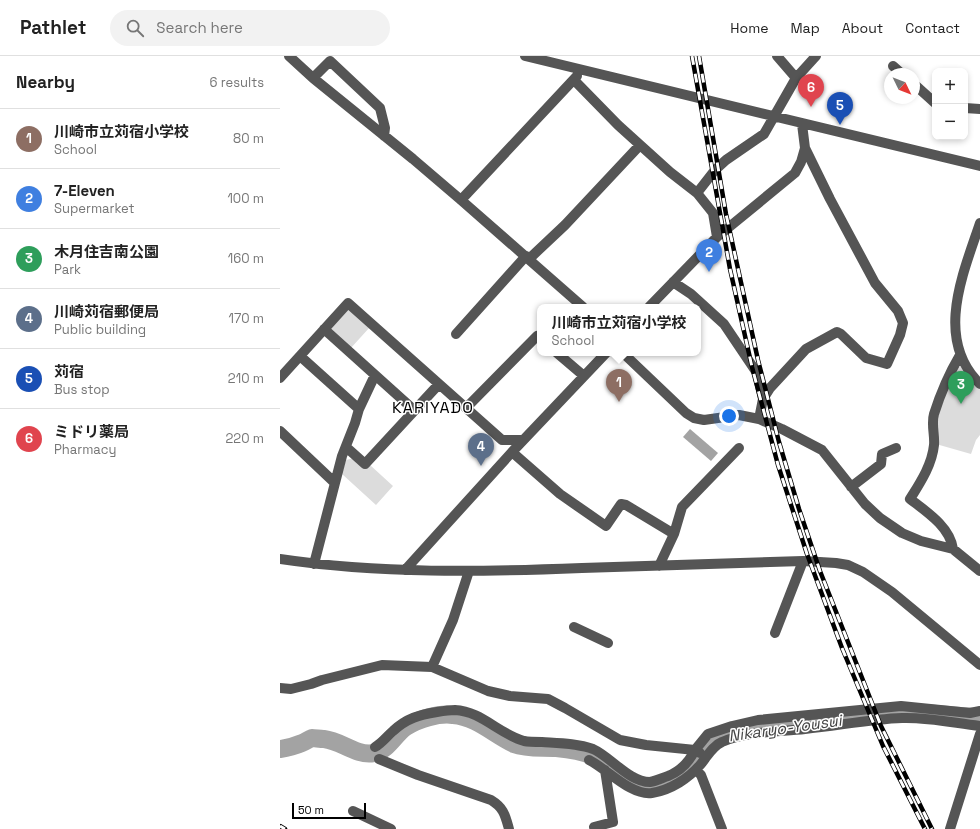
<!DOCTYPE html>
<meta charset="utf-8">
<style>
:root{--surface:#fff;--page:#f2f2f2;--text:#222;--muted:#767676;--line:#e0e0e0;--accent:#7c3aed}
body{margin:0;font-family:"Space Grotesk","Noto Sans JP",sans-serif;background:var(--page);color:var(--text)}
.controls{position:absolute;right:12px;top:12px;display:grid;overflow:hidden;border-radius:8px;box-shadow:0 2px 6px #0003}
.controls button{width:36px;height:36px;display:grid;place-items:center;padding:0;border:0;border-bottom:1px solid var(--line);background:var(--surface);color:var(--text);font:20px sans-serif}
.compass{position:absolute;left:604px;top:12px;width:36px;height:36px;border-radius:50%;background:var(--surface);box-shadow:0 2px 6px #0003;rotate:133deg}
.scale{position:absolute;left:12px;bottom:10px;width:74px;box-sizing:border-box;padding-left:4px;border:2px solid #000;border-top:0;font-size:11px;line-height:14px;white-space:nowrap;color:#000;-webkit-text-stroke:3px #fff;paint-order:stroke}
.you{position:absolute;left:449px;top:360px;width:14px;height:14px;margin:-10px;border:3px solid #fff;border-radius:50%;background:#1a73e8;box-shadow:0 0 0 6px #1a73e833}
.badge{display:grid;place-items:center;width:26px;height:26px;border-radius:50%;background:var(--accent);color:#fff;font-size:13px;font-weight:700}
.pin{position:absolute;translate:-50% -33px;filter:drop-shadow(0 1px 2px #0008)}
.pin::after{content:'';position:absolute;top:21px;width:14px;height:12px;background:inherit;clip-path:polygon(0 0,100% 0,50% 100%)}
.popup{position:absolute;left:257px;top:248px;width:164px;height:52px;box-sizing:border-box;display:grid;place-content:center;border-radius:8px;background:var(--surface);filter:drop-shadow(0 1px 3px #0005);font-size:13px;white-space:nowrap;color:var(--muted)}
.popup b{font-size:15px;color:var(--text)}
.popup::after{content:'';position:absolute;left:50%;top:100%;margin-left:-8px;border:8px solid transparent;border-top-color:var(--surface)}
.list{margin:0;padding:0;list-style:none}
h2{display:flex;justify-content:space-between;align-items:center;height:52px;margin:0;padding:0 16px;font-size:17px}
h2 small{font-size:13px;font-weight:400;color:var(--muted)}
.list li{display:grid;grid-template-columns:26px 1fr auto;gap:12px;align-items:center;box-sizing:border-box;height:60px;padding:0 16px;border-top:1px solid var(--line)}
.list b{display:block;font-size:15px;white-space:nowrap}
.list p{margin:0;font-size:13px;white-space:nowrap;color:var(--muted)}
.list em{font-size:13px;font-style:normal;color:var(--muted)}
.icon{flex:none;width:22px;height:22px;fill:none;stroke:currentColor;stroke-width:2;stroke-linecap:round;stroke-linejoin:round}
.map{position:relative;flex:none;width:700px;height:773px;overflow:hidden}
header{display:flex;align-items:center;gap:24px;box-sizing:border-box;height:56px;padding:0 20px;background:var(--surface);border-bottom:1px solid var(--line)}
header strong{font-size:19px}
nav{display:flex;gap:22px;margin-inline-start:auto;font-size:14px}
.search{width:280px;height:36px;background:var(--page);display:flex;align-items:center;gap:10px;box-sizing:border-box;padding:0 14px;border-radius:22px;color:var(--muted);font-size:15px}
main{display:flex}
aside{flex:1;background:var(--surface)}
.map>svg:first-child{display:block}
.green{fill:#dcdcdc}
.water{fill:#a3a3a3}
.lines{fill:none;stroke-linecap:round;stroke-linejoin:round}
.river{stroke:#a3a3a3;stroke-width:18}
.minor{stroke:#555;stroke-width:10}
.rail-casing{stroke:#000;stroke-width:4.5}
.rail{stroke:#fff;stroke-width:3;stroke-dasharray:9;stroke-linecap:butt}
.labels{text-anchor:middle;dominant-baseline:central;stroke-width:3;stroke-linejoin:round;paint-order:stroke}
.neighbourhood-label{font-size:16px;letter-spacing:1px;fill:#000;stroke:#fff}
.water-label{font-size:16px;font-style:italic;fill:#444;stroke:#fff}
</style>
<header>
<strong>Pathlet</strong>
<div class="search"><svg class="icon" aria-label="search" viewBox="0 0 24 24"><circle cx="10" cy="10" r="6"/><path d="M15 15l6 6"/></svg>Search here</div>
<nav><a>Home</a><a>Map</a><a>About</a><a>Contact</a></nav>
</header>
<main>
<aside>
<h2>Nearby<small>6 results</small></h2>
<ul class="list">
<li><span class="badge" style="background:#8d6e63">1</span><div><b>川崎市立苅宿小学校</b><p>School</p></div><em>80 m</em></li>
<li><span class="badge" style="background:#3f7fe0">2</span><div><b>7-Eleven</b><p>Supermarket</p></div><em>100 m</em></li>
<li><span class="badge" style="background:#2e9e5b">3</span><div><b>木月住吉南公園</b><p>Park</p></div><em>160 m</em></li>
<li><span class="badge" style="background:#5c6f8a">4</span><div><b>川崎苅宿郵便局</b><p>Public building</p></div><em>170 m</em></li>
<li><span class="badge" style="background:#1a4fb4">5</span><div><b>苅宿</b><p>Bus stop</p></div><em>210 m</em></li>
<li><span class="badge" style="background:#e0444e">6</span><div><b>ミドリ薬局</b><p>Pharmacy</p></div><em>220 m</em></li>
</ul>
</aside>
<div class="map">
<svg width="700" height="773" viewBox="0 0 700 773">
<rect width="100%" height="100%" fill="#fff"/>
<!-- green -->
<path class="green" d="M66 253H70L90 271 70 293 50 275V271Z
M675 311H681L687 320 700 333V379L696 384 691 398 656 388 657 363Z
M74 402 90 409 113 430 96 449 62 418 66 404Z"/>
<!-- water -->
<path class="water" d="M410 373 438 397 431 405 403 381Z"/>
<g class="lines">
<!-- river -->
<path class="river" d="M0 693C7 692 15 690 22 687 25 686 29 683 32 682 35 682 40 683 44 683 62 685 75 700 94 697 108 695 115 678 126 671 138 663 159 657 173 659 197 661 213 678 234 688 247 693 262 691 276 692 287 693 302 695 313 700 333 709 348 732 372 731 388 729 407 716 417 704 426 693 433 681 447 677 473 669 500 670 526 668 559 665 591 656 624 656 650 656 675 661 700 661"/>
<!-- minor -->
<path class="minor" d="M9 0 33 22 133 103 181 144 303 251
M245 0 700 110
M497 0 516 22
M613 10 622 18
M33 22 50 5 100 52 105 72 104 80
M294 24 338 69 390 116 417 137 433 157 437 181
M634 28 655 47
M685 52 700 53
M417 137 435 114 446 104 484 78 516 22 536 0
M181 144 297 20
M700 167C683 218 654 283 700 328
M249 203 285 169 360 89
M393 226 411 238 444 268 477 317 483 343
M369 251 437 181 515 117 521 106 525 92
M44 273 134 354
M176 278 246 200
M277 297 304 320
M343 297 406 357 414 362 424 364 459 359 479 363 502 373 542 394 585 448 600 462 622 477 641 485 673 493 700 515
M20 300 79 353
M0 322 68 247 222 384H243
M186 352 257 280 260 282
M479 363 483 343 490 332 526 293 557 276 561 278 586 302 607 308 620 279 623 267 618 255 595 227 550 143 525 92 522 68
M0 375 55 427
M66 391 85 408 159 328
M232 396 280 438 326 470 341 448 346 449 394 478
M571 431 601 408 602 398 616 392
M673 493C670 471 647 456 630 443 640 427 652 409 654 389 655 379 651 368 654 358 660 339 670 316 680 299
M0 503C100 518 202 516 302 512 375 509 449 507 523 505L556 507 568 509 583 516 612 536 700 609
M34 508 62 400 75 367 79 353 95 319
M379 510 394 478 402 451 459 392
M125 514 232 396 326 297
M294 571 328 587
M495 577 523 505
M152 611 173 564 189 515
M0 632 11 633 31 628 42 624 102 609 152 611 208 635 230 640 268 643 285 652 340 684 366 689 415 694 428 678 452 670 478 664 621 650 690 657 700 655
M95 691C102 687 107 680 113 675 127 662 139 659 157 656 163 655 169 654 175 654 201 655 219 678 244 685 249 686 256 686 262 686 278 687 297 687 313 693 331 701 349 726 370 726 376 725 382 722 388 720 401 715 409 706 415 694L420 697
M99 703 138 719 211 744C224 752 225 759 229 773
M309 704C327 713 351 740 372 737 391 734 409 722 421 708 427 701 432 690 442 686 467 675 498 676 525 673 557 670 590 663 622 662 648 661 674 667 700 670
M416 714 421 719 442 773
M73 755 111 773
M315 773 314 771 333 766 325 714
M670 773 700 678"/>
<!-- rail casing -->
<g class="rail-casing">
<path id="rail" d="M412 0 450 213 472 311 498 409 527 498 562 592 603 690 645 773
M419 0 446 158 478 304 499 386 519 453 540 515 601 670 652 773
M0 770 5 773"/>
</g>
<!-- rail -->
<use href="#rail" class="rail"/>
</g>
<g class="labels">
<!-- neighbourhood labels -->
<g class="neighbourhood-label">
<text x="153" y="351">KARIYADO</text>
</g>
<!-- water labels -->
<g class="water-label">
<text transform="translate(505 672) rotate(-8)">Nikaryo-Yousui</text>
</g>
</g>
</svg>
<div class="controls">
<button>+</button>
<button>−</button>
</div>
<svg class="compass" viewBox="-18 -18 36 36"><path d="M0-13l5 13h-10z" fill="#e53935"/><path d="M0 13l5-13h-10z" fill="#767676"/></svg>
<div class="scale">50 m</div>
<div class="you"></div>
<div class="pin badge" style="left:339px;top:346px;background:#8d6e63">1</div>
<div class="popup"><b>川崎市立苅宿小学校</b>School</div>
<div class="pin badge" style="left:429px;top:216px;background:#3f7fe0">2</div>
<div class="pin badge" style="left:681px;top:348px;background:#2e9e5b">3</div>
<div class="pin badge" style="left:201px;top:410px;background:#5c6f8a">4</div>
<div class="pin badge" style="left:560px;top:69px;background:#1a4fb4">5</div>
<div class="pin badge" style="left:531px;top:51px;background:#e0444e">6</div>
</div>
</main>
